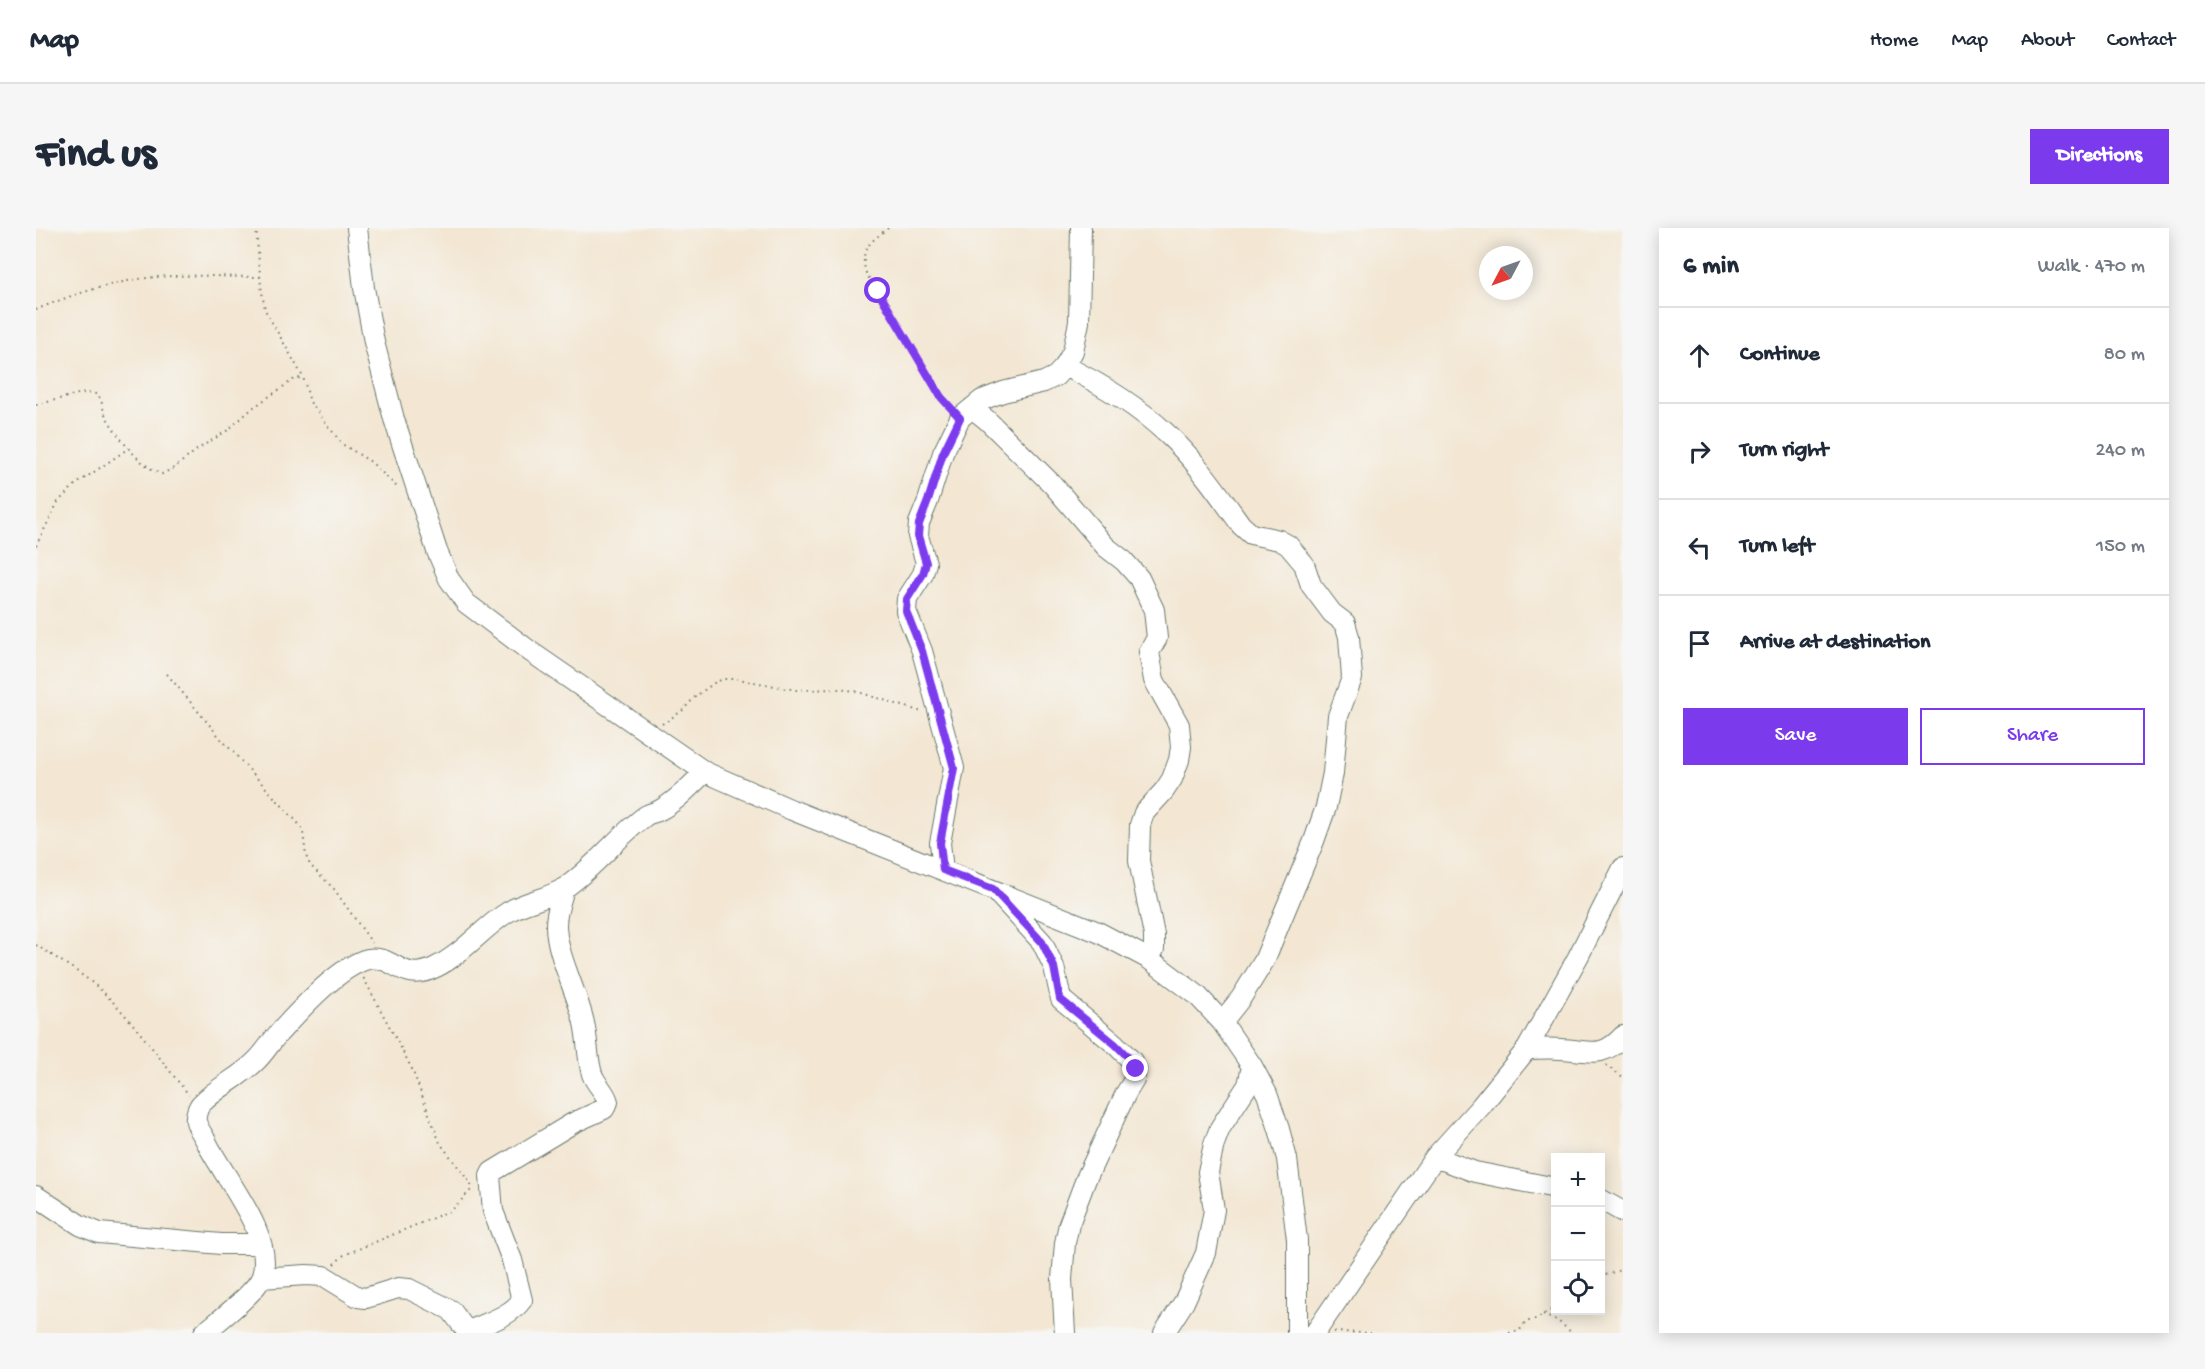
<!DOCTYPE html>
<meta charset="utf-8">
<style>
:root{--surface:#fff;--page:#f6f6f7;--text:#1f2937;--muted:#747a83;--line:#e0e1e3;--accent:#7c3aed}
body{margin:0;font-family:"Gochi Hand",sans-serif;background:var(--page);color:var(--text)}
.controls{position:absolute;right:18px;bottom:18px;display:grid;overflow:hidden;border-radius:0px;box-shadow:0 3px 15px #0003}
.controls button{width:54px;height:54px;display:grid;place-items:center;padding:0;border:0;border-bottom:2px solid var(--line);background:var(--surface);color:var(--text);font:30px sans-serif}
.compass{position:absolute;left:1443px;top:18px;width:54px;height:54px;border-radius:50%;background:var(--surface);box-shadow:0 3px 15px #0003;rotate:229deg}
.stop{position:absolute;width:18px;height:18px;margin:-14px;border:4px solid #7c3aed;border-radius:50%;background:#fff}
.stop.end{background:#7c3aed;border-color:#fff;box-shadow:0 2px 6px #0008}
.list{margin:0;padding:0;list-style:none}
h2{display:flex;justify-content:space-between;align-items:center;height:78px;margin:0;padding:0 24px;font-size:26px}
h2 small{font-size:20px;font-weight:400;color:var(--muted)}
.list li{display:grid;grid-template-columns:39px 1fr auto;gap:18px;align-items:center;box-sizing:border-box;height:96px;padding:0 24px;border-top:2px solid var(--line)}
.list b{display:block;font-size:22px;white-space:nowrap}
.list em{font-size:20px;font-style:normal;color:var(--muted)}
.actions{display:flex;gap:12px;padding:18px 24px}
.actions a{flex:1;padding:14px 0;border:2px solid var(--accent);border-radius:0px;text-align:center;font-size:21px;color:var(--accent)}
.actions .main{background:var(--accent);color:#fff}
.icon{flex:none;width:33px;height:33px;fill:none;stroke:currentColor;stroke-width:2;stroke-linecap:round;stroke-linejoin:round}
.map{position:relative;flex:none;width:1587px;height:1105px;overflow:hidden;border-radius:0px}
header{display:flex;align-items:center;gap:36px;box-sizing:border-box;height:84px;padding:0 30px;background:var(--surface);border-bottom:2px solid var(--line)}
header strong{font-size:28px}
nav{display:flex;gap:33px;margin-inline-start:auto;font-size:21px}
.intro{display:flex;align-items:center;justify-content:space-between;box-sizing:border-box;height:144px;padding:0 36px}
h1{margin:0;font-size:42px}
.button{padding:15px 27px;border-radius:0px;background:var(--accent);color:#fff;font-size:21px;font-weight:700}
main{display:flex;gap:36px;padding:0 36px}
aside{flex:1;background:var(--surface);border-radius:0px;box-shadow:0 3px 15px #0003}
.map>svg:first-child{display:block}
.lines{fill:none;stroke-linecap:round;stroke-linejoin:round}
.minor-casing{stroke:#69786b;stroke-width:22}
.path{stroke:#69786b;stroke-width:2;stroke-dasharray:1.5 4.5;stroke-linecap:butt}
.minor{stroke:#fff;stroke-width:20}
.route{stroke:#7c3aed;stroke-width:8}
</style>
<header>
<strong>Map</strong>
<nav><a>Home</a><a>Map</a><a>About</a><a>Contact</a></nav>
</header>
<div class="intro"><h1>Find us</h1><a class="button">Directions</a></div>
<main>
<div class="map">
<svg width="1587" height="1105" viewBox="0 0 1587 1105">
<rect width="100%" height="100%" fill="#f6f6f2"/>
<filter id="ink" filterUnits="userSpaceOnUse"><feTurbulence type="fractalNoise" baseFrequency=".0167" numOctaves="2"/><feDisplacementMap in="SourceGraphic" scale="12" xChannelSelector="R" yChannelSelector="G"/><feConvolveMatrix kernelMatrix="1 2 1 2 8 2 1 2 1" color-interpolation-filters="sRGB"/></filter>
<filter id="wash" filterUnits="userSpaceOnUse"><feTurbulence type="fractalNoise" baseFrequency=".008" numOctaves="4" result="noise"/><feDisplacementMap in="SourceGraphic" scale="24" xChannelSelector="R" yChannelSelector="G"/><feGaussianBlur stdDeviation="1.35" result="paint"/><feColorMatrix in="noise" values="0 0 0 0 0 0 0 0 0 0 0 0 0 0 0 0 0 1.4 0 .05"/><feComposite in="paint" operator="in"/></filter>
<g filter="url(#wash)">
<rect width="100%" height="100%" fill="#f3e6d2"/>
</g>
<g filter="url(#ink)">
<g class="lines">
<!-- minor casing -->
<g class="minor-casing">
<path id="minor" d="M321 0 328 60 338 114 358 191 401 323 413 351 430 375 495 424 669 544 756 582 1062 704 1113 731 1161 767 1186 794 1216 838 1231 866 1243 901 1251 931 1261 1012V1105
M1029 138C1065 156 1100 177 1129 204 1159 231 1182 265 1205 297L1215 306 1243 312 1252 317 1268 336 1275 357 1296 385 1309 395 1313 409 1316 450 1302 488 1297 545 1290 579 1278 613 1228 733 1205 770 1186 794
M936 180 951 192 1017 257 1070 319 1088 333 1103 350 1118 382 1121 410 1113 424 1118 452 1143 497 1145 519 1143 532 1136 551 1128 563 1108 585 1104 597 1103 633 1118 707V721L1113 731
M907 642 904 615 918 540 886 423 870 383 871 371 887 346 890 335 882 308 883 295 892 273 907 225 924 190 946 172 967 164 1008 154 1020 148 1029 138 1037 123 1043 94 1045 0
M963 667 1006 714 1018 739 1025 771 1079 816 1096 833 1100 841 1098 852 1090 865 1050 951 1033 996 1029 1015 1026 1051 1029 1105
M1491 821C1502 821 1514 820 1525 821 1553 822 1565 832 1587 808
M1399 929 1439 944 1520 960
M0 968 44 997 63 1005 185 1016H225
M1564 971 1587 984
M225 1050 270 1047 288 1048 322 1069 330 1070 362 1060 373 1061 415 1082 432 1105
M431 1104C449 1095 474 1089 486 1072L476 1032 457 983 454 948 456 944 537 895 568 881 572 874C570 864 560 857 556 846 551 829 552 812 548 795 542 766 520 726 520 697 520 684 525 672 528 660
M168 1105C182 1093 220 1065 226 1048 239 1008 187 949 170 913 167 907 161 899 160 893 159 888 162 879 165 876 181 859 203 850 219 834 228 826 234 815 242 806 262 784 303 738 332 731 358 726 366 757 400 739 427 726 446 700 472 684 489 673 513 671 530 659 559 639 580 610 608 589 612 585 619 585 624 582 641 573 655 557 669 544
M1128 1105 1148 1074 1170 1025 1178 982 1172 944 1178 916 1184 900 1212 857 1216 838
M1279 1105 1399 929 1445 878 1491 821 1542 729 1587 640"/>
</g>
<!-- path -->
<path class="path" d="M220 0 225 58 229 82 267 149 274 174 306 216 335 234 362 260
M852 0C834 15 823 20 830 45L905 169 914 179
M0 82C32 67 87 51 121 49 155 46 190 49 224 49
M0 177 46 165 61 166C67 172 66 181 70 188 81 208 104 239 126 246L138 240 162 221 192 202 218 179 257 152 267 149
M0 318 22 274 39 257 93 220
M131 446 186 512 262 595 267 604 270 628 274 637 298 661 336 715
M626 496 646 483 660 468 678 455 687 451H702L760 462 802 461 819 463 886 484
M0 717C23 732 48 746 68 765 100 796 125 833 153 867
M1570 837 1587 849
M298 1036 308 1027 416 982 435 962V956L404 915 376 841 327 749
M1564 1049 1587 1041
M1507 1087 1522 1093 1536 1105
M1298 1104 1335 1105
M1473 1105 1483 1103 1490 1094 1502 1090 1520 1079"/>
<!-- minor -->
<use href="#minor" class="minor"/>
</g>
</g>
<g class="lines" filter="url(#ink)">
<!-- route -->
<path class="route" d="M842 63 905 169 924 190 907 225 892 273 883 296 882 308 890 335 887 346 871 371 870 383 886 423 918 540 904 615 907 642 957 661 1006 714 1018 739 1024 771 1079 816 1096 833 1100 841"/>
</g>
</svg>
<div class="controls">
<button>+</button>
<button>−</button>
<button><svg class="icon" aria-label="locate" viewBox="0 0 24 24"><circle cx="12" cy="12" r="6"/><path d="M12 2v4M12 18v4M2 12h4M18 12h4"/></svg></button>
</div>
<svg class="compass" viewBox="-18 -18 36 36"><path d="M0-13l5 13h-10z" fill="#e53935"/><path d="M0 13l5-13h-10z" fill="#747a83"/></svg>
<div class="stop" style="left:842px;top:63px"></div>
<div class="stop end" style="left:1100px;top:841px"></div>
</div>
<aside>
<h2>6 min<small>Walk · 470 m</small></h2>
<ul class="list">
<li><svg class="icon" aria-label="ahead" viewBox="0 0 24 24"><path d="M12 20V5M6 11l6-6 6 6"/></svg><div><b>Continue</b></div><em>80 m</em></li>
<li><svg class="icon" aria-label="right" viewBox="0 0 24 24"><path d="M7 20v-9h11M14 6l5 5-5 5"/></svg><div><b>Turn right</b></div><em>240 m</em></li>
<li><svg class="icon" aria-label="left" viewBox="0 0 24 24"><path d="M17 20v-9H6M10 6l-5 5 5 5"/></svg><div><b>Turn left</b></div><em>150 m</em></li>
<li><svg class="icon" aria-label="arrive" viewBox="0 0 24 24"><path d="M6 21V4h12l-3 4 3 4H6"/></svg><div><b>Arrive at destination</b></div></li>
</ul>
<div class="actions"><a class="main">Save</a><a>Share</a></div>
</aside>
</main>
